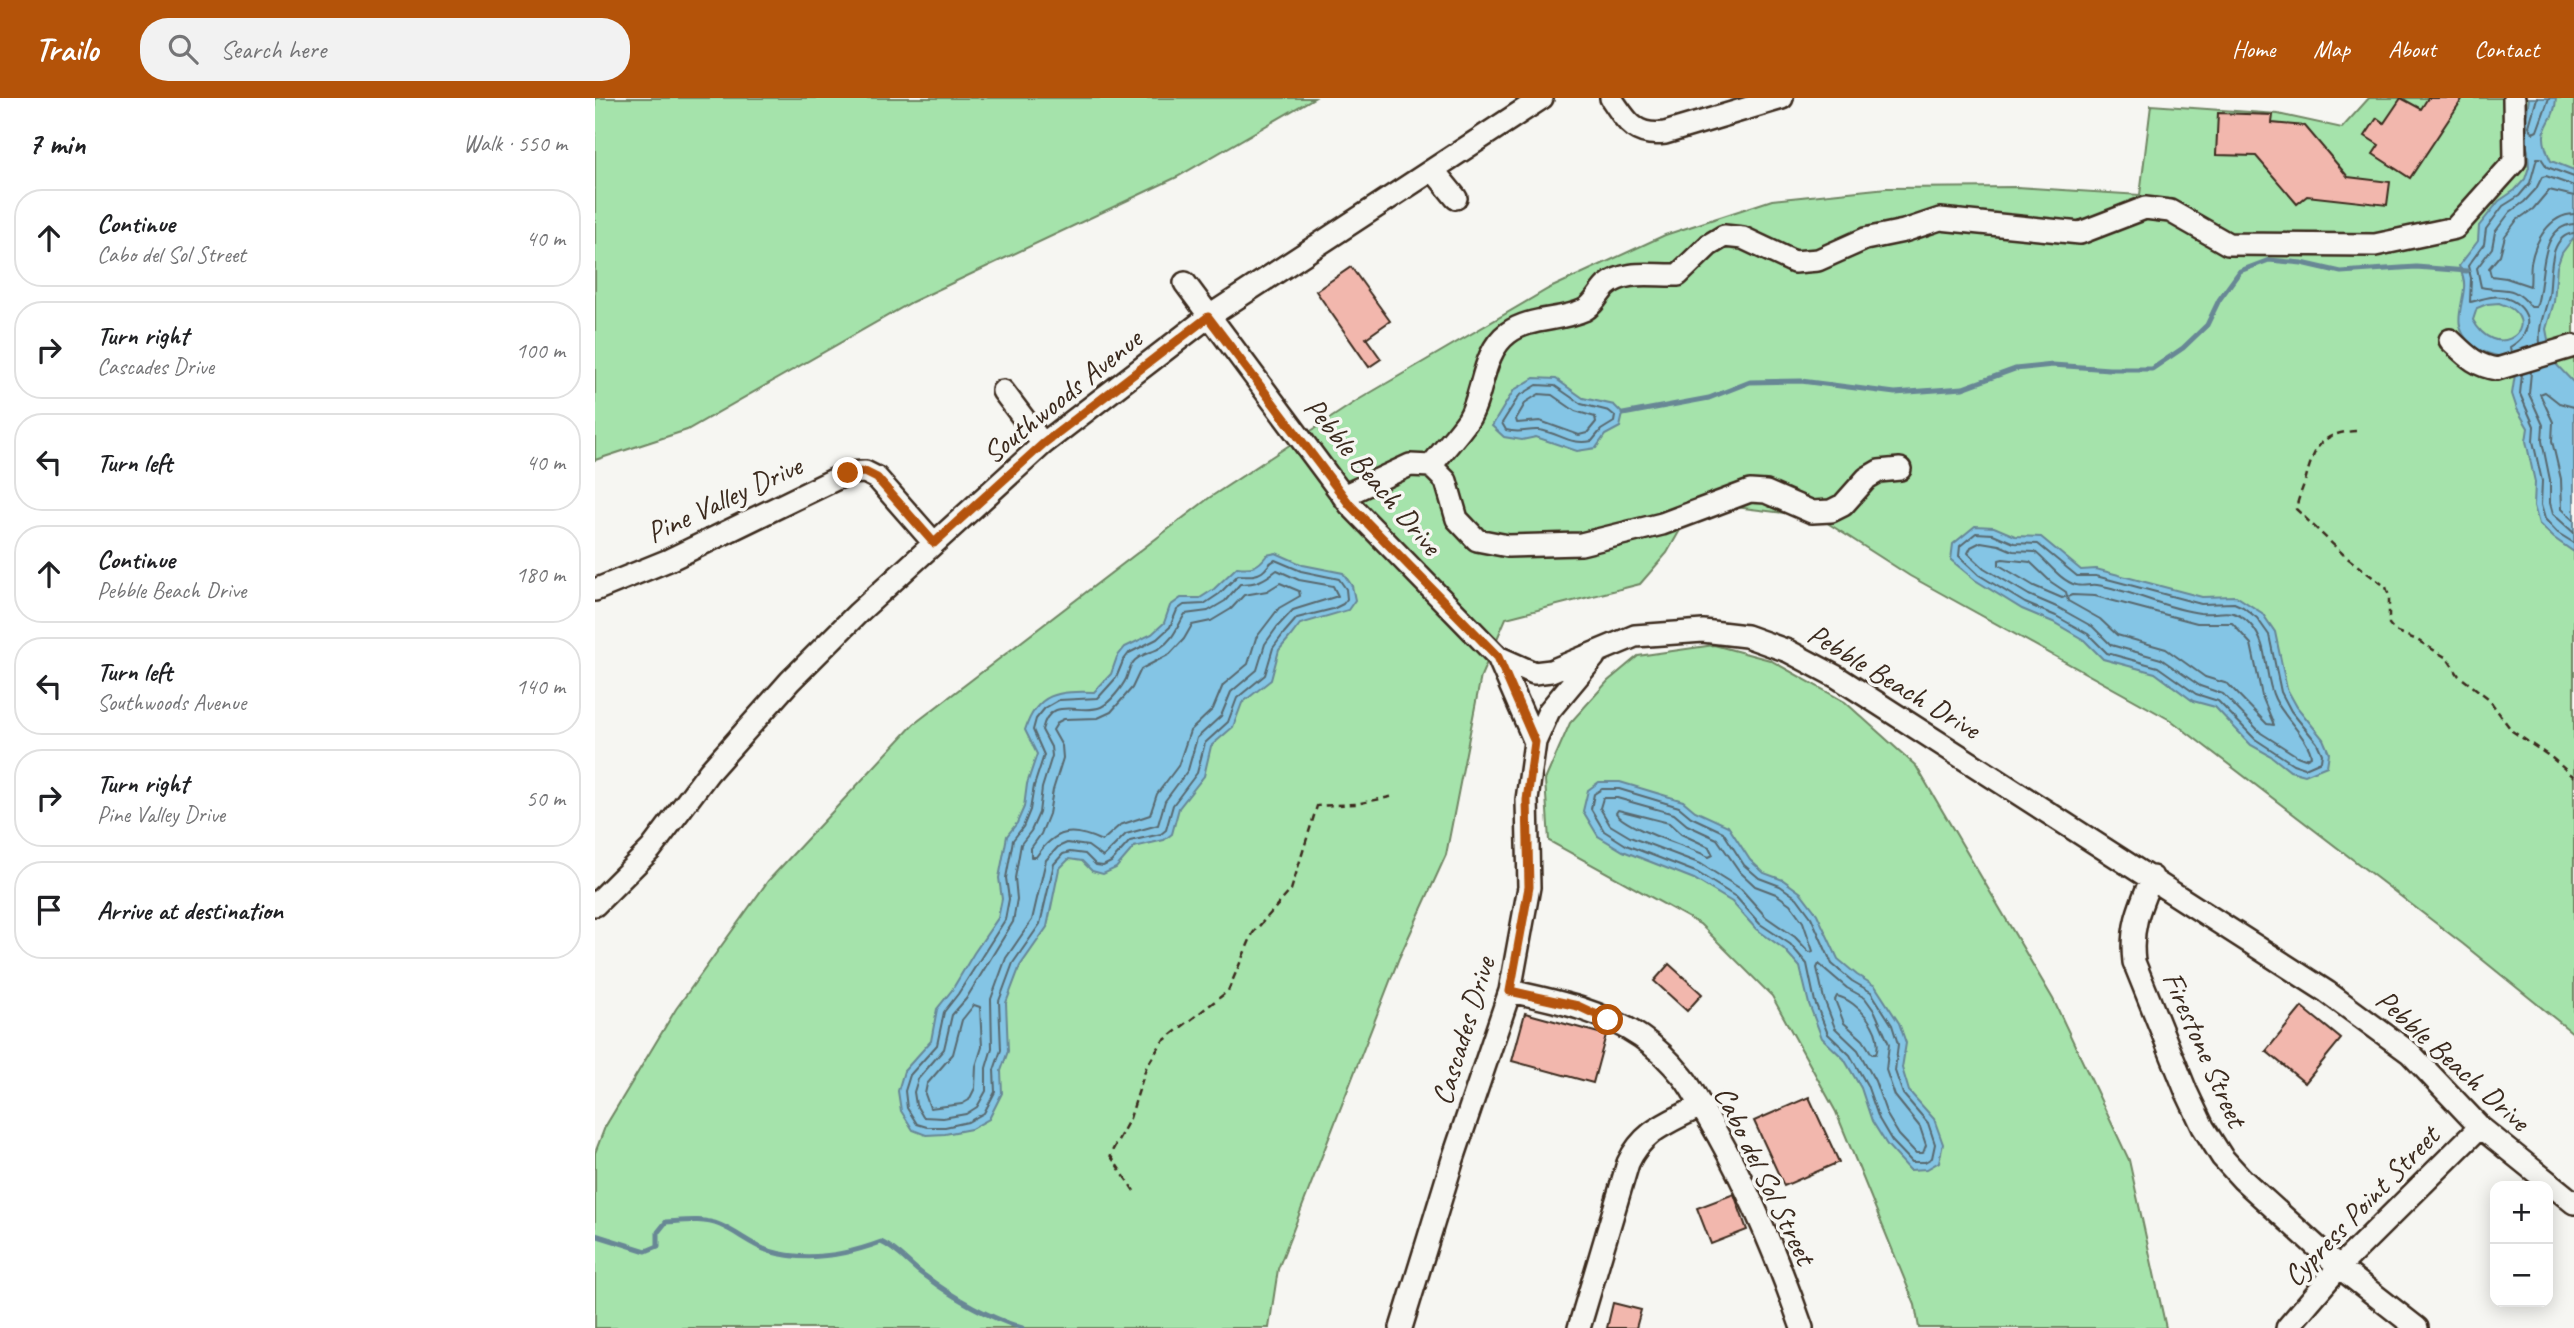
<!DOCTYPE html>
<meta charset="utf-8">
<style>
:root{--surface:#fff;--page:#f2f2f2;--text:#202124;--muted:#757577;--line:#e0e0e0;--accent:#b45309}
body{margin:0;font-family:Caveat,sans-serif;background:var(--page);color:var(--text)}
.controls{position:absolute;right:21px;bottom:21px;display:grid;overflow:hidden;border-radius:14px;box-shadow:0 4px 18px #0003}
.controls button{width:63px;height:63px;display:grid;place-items:center;padding:0;border:0;border-bottom:2px solid var(--line);background:var(--surface);color:var(--text);font:35px sans-serif}
.stop{position:absolute;width:21px;height:21px;margin:-16px;border:5px solid #b45309;border-radius:50%;background:#fff}
.stop.end{background:#b45309;border-color:#fff;box-shadow:0 2px 7px #0008}
.list{margin:0;padding:0;list-style:none}
h2{display:flex;justify-content:space-between;align-items:center;height:91px;margin:0;padding:0 28px;font-size:30px}
h2 small{font-size:23px;font-weight:400;color:var(--muted)}
.list li{display:grid;grid-template-columns:46px 1fr auto;gap:21px;align-items:center;box-sizing:border-box;height:98px;margin:0 14px 14px;padding:0 14px;border:2px solid var(--line);border-radius:28px}
.list b{display:block;font-size:26px;white-space:nowrap}
.list p{margin:0;font-size:23px;white-space:nowrap;color:var(--muted)}
.list em{font-size:23px;font-style:normal;color:var(--muted)}
.icon{flex:none;width:38px;height:38px;fill:none;stroke:currentColor;stroke-width:2;stroke-linecap:round;stroke-linejoin:round}
.map{position:relative;flex:none;width:1979px;height:1230px;overflow:hidden}
header{display:flex;align-items:center;gap:42px;box-sizing:border-box;height:98px;padding:0 35px;background:var(--accent);color:#fff}
header strong{font-size:33px}
nav{display:flex;gap:38px;margin-inline-start:auto;font-size:24px}
.search{width:490px;height:63px;background:var(--page);display:flex;align-items:center;gap:18px;box-sizing:border-box;padding:0 24px;border-radius:28px;color:var(--muted);font-size:26px}
main{display:flex}
aside{flex:1;background:var(--surface)}
.map>svg:first-child{display:block}
.green{fill:#a5e3ab;stroke:#708664;stroke-width:2}
.water{fill:#84c5e5;stroke:#678795;stroke-width:2;fill-rule:evenodd}
.lines{fill:none;stroke-linecap:round;stroke-linejoin:round}
.shore{stroke:#58686e;stroke-width:2}
.stream{stroke:#678795;stroke-width:5}
.building{fill:#f2b7ad;stroke:#3b2a1e;stroke-width:2}
.minor-casing{stroke:#3b2a1e;stroke-width:26}
.path{stroke:#3b2a1e;stroke-width:2.5;stroke-dasharray:7 5;stroke-linecap:butt}
.minor{stroke:#f6f6f2;stroke-width:21}
.route{stroke:#b45309;stroke-width:9}
.labels{text-anchor:middle;dominant-baseline:central;stroke-width:7;stroke-linejoin:round;paint-order:stroke}
.street-label{font-size:30px;fill:#3b2a1e;stroke:#f6f6f2}
</style>
<header>
<strong>Trailo</strong>
<div class="search"><svg class="icon" aria-label="search" viewBox="0 0 24 24"><circle cx="10" cy="10" r="6"/><path d="M15 15l6 6"/></svg>Search here</div>
<nav><a>Home</a><a>Map</a><a>About</a><a>Contact</a></nav>
</header>
<main>
<aside>
<h2>7 min<small>Walk · 550 m</small></h2>
<ul class="list">
<li><svg class="icon" aria-label="ahead" viewBox="0 0 24 24"><path d="M12 20V5M6 11l6-6 6 6"/></svg><div><b>Continue</b><p>Cabo del Sol Street</p></div><em>40 m</em></li>
<li><svg class="icon" aria-label="right" viewBox="0 0 24 24"><path d="M7 20v-9h11M14 6l5 5-5 5"/></svg><div><b>Turn right</b><p>Cascades Drive</p></div><em>100 m</em></li>
<li><svg class="icon" aria-label="left" viewBox="0 0 24 24"><path d="M17 20v-9H6M10 6l-5 5 5 5"/></svg><div><b>Turn left</b></div><em>40 m</em></li>
<li><svg class="icon" aria-label="ahead" viewBox="0 0 24 24"><path d="M12 20V5M6 11l6-6 6 6"/></svg><div><b>Continue</b><p>Pebble Beach Drive</p></div><em>180 m</em></li>
<li><svg class="icon" aria-label="left" viewBox="0 0 24 24"><path d="M17 20v-9H6M10 6l-5 5 5 5"/></svg><div><b>Turn left</b><p>Southwoods Avenue</p></div><em>140 m</em></li>
<li><svg class="icon" aria-label="right" viewBox="0 0 24 24"><path d="M7 20v-9h11M14 6l5 5-5 5"/></svg><div><b>Turn right</b><p>Pine Valley Drive</p></div><em>50 m</em></li>
<li><svg class="icon" aria-label="arrive" viewBox="0 0 24 24"><path d="M6 21V4h12l-3 4 3 4H6"/></svg><div><b>Arrive at destination</b></div></li>
</ul>
</aside>
<div class="map">
<svg width="1979" height="1230" viewBox="0 0 1979 1230">
<rect width="100%" height="100%" fill="#f6f6f2"/>
<filter id="ink" filterUnits="userSpaceOnUse"><feTurbulence type="fractalNoise" baseFrequency=".0143" numOctaves="2"/><feDisplacementMap in="SourceGraphic" scale="14" xChannelSelector="R" yChannelSelector="G"/><feConvolveMatrix kernelMatrix="1 2 1 2 8 2 1 2 1" color-interpolation-filters="sRGB"/></filter>
<g filter="url(#ink)">
<!-- green -->
<path class="green" d="M0 0H719L582 79 317 204 92 332 0 362Z
M1774 0H1979V936L1868 846 1577 623 1315 478 1223 419 1140 409 1092 420 1072 455 1045 486 911 520 886 578 851 757 804 860 683 1171 674 1230H0V1055L10 1029 81 911 173 783 319 626 614 400 763 302 953 191 1070 137 1177 102 1292 90 1422 89 1545 97 1556 7 1683 16 1747 30Z
M1119 547 1175 562 1250 604 1321 668 1458 901 1534 1062 1571 1230H1324L1320 1207 1241 1014 1177 898 1105 826 954 743 950 682 975 625 1013 583 1043 558Z"/>
<!-- water -->
<path class="water" d="M1934 0H1961C1960 30 1938 25 1956 63L1979 72V139L1967 155 1962 169 1959 204 1951 231 1957 262 1979 285V454L1959 440 1944 426 1939 408 1940 384 1931 343 1933 330 1922 311 1917 296 1921 270C1905 253 1893 260 1877 247 1856 228 1867 212 1869 190 1870 182 1867 175 1864 168L1883 143 1884 128 1904 103 1920 92 1930 81 1934 69 1933 53 1926 28 1932 15ZM1904 205C1909 207 1916 209 1919 213 1942 233 1900 263 1878 222L1882 210 1892 206Z
M939 280 961 281 988 300 1019 307 1028 316 1025 329 1010 337 1001 350 982 353 941 339 927 342 909 339 897 328 919 292Z
M1380 428 1399 429 1420 438 1446 439 1486 472 1501 471 1607 499 1641 498 1667 515 1680 534 1692 591 1702 609 1728 641 1734 655 1732 668 1710 677 1695 673 1676 658 1656 647 1620 609 1598 603 1560 575 1508 561 1489 542 1458 524 1427 511 1380 482 1356 462 1358 446Z
M681 455 708 467 748 475 757 488 760 502 753 512 705 526 695 539 684 552 676 582 647 605 638 629 616 648 609 678 584 710 577 736 569 742 539 749 521 770 508 776 497 773 487 763 474 761 464 771 452 829 425 868 411 905 413 953 406 973 407 995 394 1021 376 1031 350 1036 331 1037 318 1032 306 1013 303 993 309 973 336 943 342 911 357 892 379 855 403 820 407 801 404 780 412 738 422 725 429 709 432 686 442 656 430 632C442 594 464 593 499 594L516 576 522 559 530 549 557 536 569 525 575 508 586 500H605L619 491 642 469C657 471 663 469 672 457Z
M1004 684H1025L1088 703 1100 713 1133 728 1155 762 1169 775 1188 782 1206 795 1222 816 1243 861 1262 877 1280 888 1304 925 1311 945 1307 970 1314 993 1339 1021 1348 1046 1344 1064 1332 1071 1315 1072 1292 1047 1277 1023 1266 990 1249 961 1227 940 1214 906 1205 869 1189 851 1161 831 1137 804 1099 781 1028 753 1003 738 988 713 993 692Z"/>
<g class="lines">
<!-- shore -->
<path class="shore" d="M1942 0 1934 28 1938 35 1942 33 1954 0
M1979 88 1951 78 1947 79 1941 91 1929 104 1915 114 1900 134 1897 150 1882 170 1886 189C1908 194 1918 185 1936 209H1941C1951 185 1941 129 1979 126
M1979 98 1954 92 1938 111 1922 122 1910 138 1905 157 1894 170 1896 178 1911 180 1935 188C1936 181 1935 173 1936 165 1940 143 1954 117 1979 116
M1945 245C1943 226 1950 215 1954 197 1957 179 1952 138 1979 135
M1916 254 1915 249C1942 234 1936 206 1907 199 1895 196 1885 203 1875 204L1876 180 1873 168 1889 146 1891 131 1908 108 1924 98 1935 85 1942 60H1946L1952 69 1979 79
M1936 274 1934 296 1948 327 1947 343 1955 382V405L1958 416 1979 435
M1927 276 1925 296 1939 328 1938 343 1947 383 1946 407 1950 421 1963 435 1979 445
M942 287 960 288 986 306 1014 313 1020 318 1019 324 1006 332 997 343C975 348 965 335 944 332 932 331 926 336 911 332L907 325 924 298Z
M944 296 957 297 980 313 1000 319 1001 324 992 335 984 337 945 323 922 325 921 321 931 304Z
M1979 309 1964 305 1950 294 1945 296 1958 324 1957 343 1966 381 1967 411 1979 422
M1381 435 1398 436 1419 445 1443 446 1482 478H1501L1606 506 1639 505 1648 509 1662 520 1674 537 1686 594 1696 613 1722 645 1727 656 1726 663 1710 670 1698 666 1660 641 1623 603 1601 596 1563 569 1512 555 1493 536 1461 518 1430 505 1384 477 1364 458 1365 448Z
M1386 444 1404 447 1418 453 1440 454C1453 464 1464 482 1481 487 1488 489 1495 486 1502 487 1536 492 1571 511 1605 515 1627 517 1637 507 1655 526 1675 547 1668 576 1680 601 1688 618 1715 643 1716 658L1710 661 1702 658 1666 635 1628 596 1605 588 1566 561 1516 547 1498 529 1464 510 1434 497 1389 470 1373 455 1376 449Z
M1408 461 1435 464 1456 484 1471 494 1472 498 1467 500 1439 488 1404 467V462Z
M680 462 706 473 744 481 751 491 752 501 748 506 738 511 702 520 689 535 678 550 670 577 642 600 633 624 610 645 602 675 578 707 571 732 566 736 535 743 516 764 508 768 501 767 490 756 475 754 468 756 459 766 445 826 418 865 404 903 406 952 399 972 400 994 389 1015 373 1024 350 1029H332L322 1026 312 1010 310 993 315 977 342 947 349 914 363 896 410 822 414 801 411 780 418 742 428 729 435 712 439 688 449 657 438 632 441 621 450 610 464 602 503 600 521 580 528 563 534 555 562 541 575 529 582 512 589 507 609 506 624 496 643 477C651 477 660 479 667 474 673 470 673 465 680 462Z
M682 472 704 482 738 488 743 498 698 512 682 529 670 546 662 572 636 594 626 618 602 640 593 672 570 703 563 727 531 736 508 759 493 748 472 745 463 749 451 762 437 822 411 860 396 901 397 950 391 970V993L382 1009 371 1016 348 1020 328 1019 321 1007 319 994 323 981 349 951 357 917 371 901 418 824 422 801 420 780 426 746 436 733 444 715 447 690 457 658 456 649 447 632C455 596 485 618 506 609 515 605 527 589 531 581 533 576 534 570 537 566 542 557 556 555 565 550 579 541 582 529 590 516L613 513 630 503 645 486C662 486 669 482 682 472Z
M685 485 704 493 705 498 684 510 661 540 653 566 628 587 618 611 595 633 583 668 562 696 555 717 525 727 507 743C477 729 460 731 441 759H436V750L446 736 454 716 458 692 468 660 467 648 458 632 463 624 469 621 503 620 516 614 537 590 546 571 575 556 589 541 597 527 616 523 636 511 649 497 672 493Z
M1477 497 1500 498 1602 525H1637L1656 546 1667 598 1679 627 1672 626 1633 586 1610 579 1571 551 1522 537 1505 521 1473 503 1472 499Z
M1007 691H1024L1084 709 1096 719 1128 734 1149 767 1164 780 1185 788 1202 800 1216 819 1237 866 1257 883 1276 894 1297 927 1303 946 1300 973 1308 996 1333 1025 1340 1046 1337 1060 1330 1064H1317L1297 1043 1284 1021 1272 987 1255 957 1233 936 1220 904 1212 866 1195 846 1165 826 1141 799 1103 775 1031 747 1009 733 996 711 999 696Z
M1008 700H1022L1079 716 1092 727 1122 741 1145 774 1160 788 1181 796 1195 806 1208 824 1218 853 1214 854 1200 839 1171 819 1146 791 1106 766 1035 739 1015 727 1005 710Z
M1023 712 1074 725 1086 736 1114 749 1118 757 1114 759C1093 748 1031 731 1021 715Z
M1224 866 1252 890 1270 900 1280 914 1294 946 1291 972 1300 998 1325 1029 1331 1047 1328 1055H1321L1304 1037 1292 1017 1280 983 1263 952 1240 930 1229 901 1222 870Z
M1242 898C1263 903 1289 933 1281 956H1277L1268 942 1249 925 1240 902Z
M379 907 385 909 387 949 381 968 380 990 374 1002 367 1006 335 1010 330 996 332 986 358 956 367 922Z"/>
<!-- stream -->
<path class="stream" d="M1028 316 1114 300 1155 284 1206 283 1300 295 1368 290 1420 271 1458 267 1514 271H1557L1588 250 1612 227 1624 202 1645 173 1674 162 1707 165 1746 174 1821 169 1872 173
M0 1137 51 1153 63 1148V1134L71 1124C89 1123 108 1120 125 1127 142 1134 156 1147 174 1153 210 1164 251 1157 286 1144 304 1152 314 1167 330 1178 359 1200 393 1219 427 1230"/>
</g>
<!-- building -->
<path class="building" d="M1806 0 1826 11 1833 0H1868L1815 80 1778 56 1784 47 1770 38 1782 20 1789 25Z
M1623 15 1678 17 1677 25 1710 28 1753 79 1795 84 1792 107 1712 98 1702 106 1661 58 1621 57Z
M756 169 795 223 771 240 786 261 774 269 721 193Z
M1074 866 1107 896 1092 913 1059 883Z
M1707 909 1746 941 1710 985 1671 953Z
M930 915 1011 937 998 985 917 963Z
M1214 999 1244 1064 1189 1088 1159 1023Z
M1139 1096 1152 1132 1116 1146 1102 1110Z
M1018 1205 1046 1212 1041 1230H1012Z"/>
<g class="lines">
<!-- minor casing -->
<g class="minor-casing">
<path id="minor" d="M1016 0C1032 24 1040 39 1070 35L1187 0
M839 73 861 100
M590 185 755 407 903 559 939 575 956 573 1040 538 1108 533 1151 538 1193 553 1242 579 1732 894 1815 955 1885 1029 1979 1105
M1855 242C1870 256 1880 268 1902 271L1979 248
M408 293 448 346
M836 368C848 352 862 338 873 322 889 297 886 255 913 235 934 219 965 223 989 212 999 207 1003 196 1011 188 1030 171 1059 178 1083 177L1114 147 1129 138 1148 140 1199 164 1223 162 1270 141 1309 133 1345 121 1485 135 1550 110 1575 113 1633 146 1780 147 1860 130 1920 63 1919 0
M748 398 815 367 836 368 851 383 862 421 882 442 913 448 986 446 1067 426 1155 393 1171 394 1217 414 1236 413 1248 407 1272 380 1284 373 1305 371
M0 492 74 462 253 375 270 374 282 380 339 445
M903 559 940 644
M1557 779C1544 810 1535 831 1539 864L1591 993 1608 1029 1627 1059 1647 1081 1744 1169 1822 1230
M0 807 56 751 114 674 195 583 263 515 448 346 613 219 947 0
M915 893C961 903 1006 912 1046 939 1062 950 1076 964 1088 979 1098 991 1105 1007 1113 1020 1152 1086 1182 1158 1207 1230
M806 1230 858 1061 915 893 934 789 932 702 940 644 954 613 999 559
M984 1230 1033 1065C1049 1031 1074 1025 1105 1008
M1692 1230 1744 1169 1885 1029"/>
</g>
<!-- path -->
<path class="path" d="M1761 333C1724 335 1719 351 1710 383 1707 392 1703 401 1701 411L1751 459 1791 489 1794 498V526L1800 533 1822 542 1852 560 1864 578 1893 600 1917 633 1957 660 1979 679
M539 1093 515 1057 535 1020 551 970 567 944 633 893 658 835 696 792 722 708 761 706 800 698"/>
<!-- minor -->
<use href="#minor" class="minor"/>
</g>
</g>
<g class="lines" filter="url(#ink)">
<!-- route -->
<path class="route" d="M253 375 270 374 282 380 339 445 448 346 613 219 755 407 903 559 940 644 932 702 934 789 915 893 983 908 1013 922"/>
</g>
<g class="labels">
<!-- street labels -->
<g class="street-label">
<text transform="translate(467 298) rotate(-39)">Southwoods Avenue</text>
<text transform="translate(778 378) rotate(50)">Pebble Beach Drive</text>
<text transform="translate(129 401) rotate(-25)">Pine Valley Drive</text>
<text transform="translate(1299 583) rotate(31)">Pebble Beach Drive</text>
<text transform="translate(868 933) rotate(-73)">Cascades Drive</text>
<text transform="translate(1610 951) rotate(66)">Firestone Street</text>
<text transform="translate(1858 962) rotate(42)">Pebble Beach Drive</text>
<text transform="translate(1170 1077) rotate(64)">Cabo del Sol Street</text>
<text transform="translate(1766 1108) rotate(-46)">Cypress Point Street</text>
</g>
</g>
</svg>
<div class="controls">
<button>+</button>
<button>−</button>
</div>
<div class="stop" style="left:1013px;top:922px"></div>
<div class="stop end" style="left:253px;top:375px"></div>
</div>
</main>
